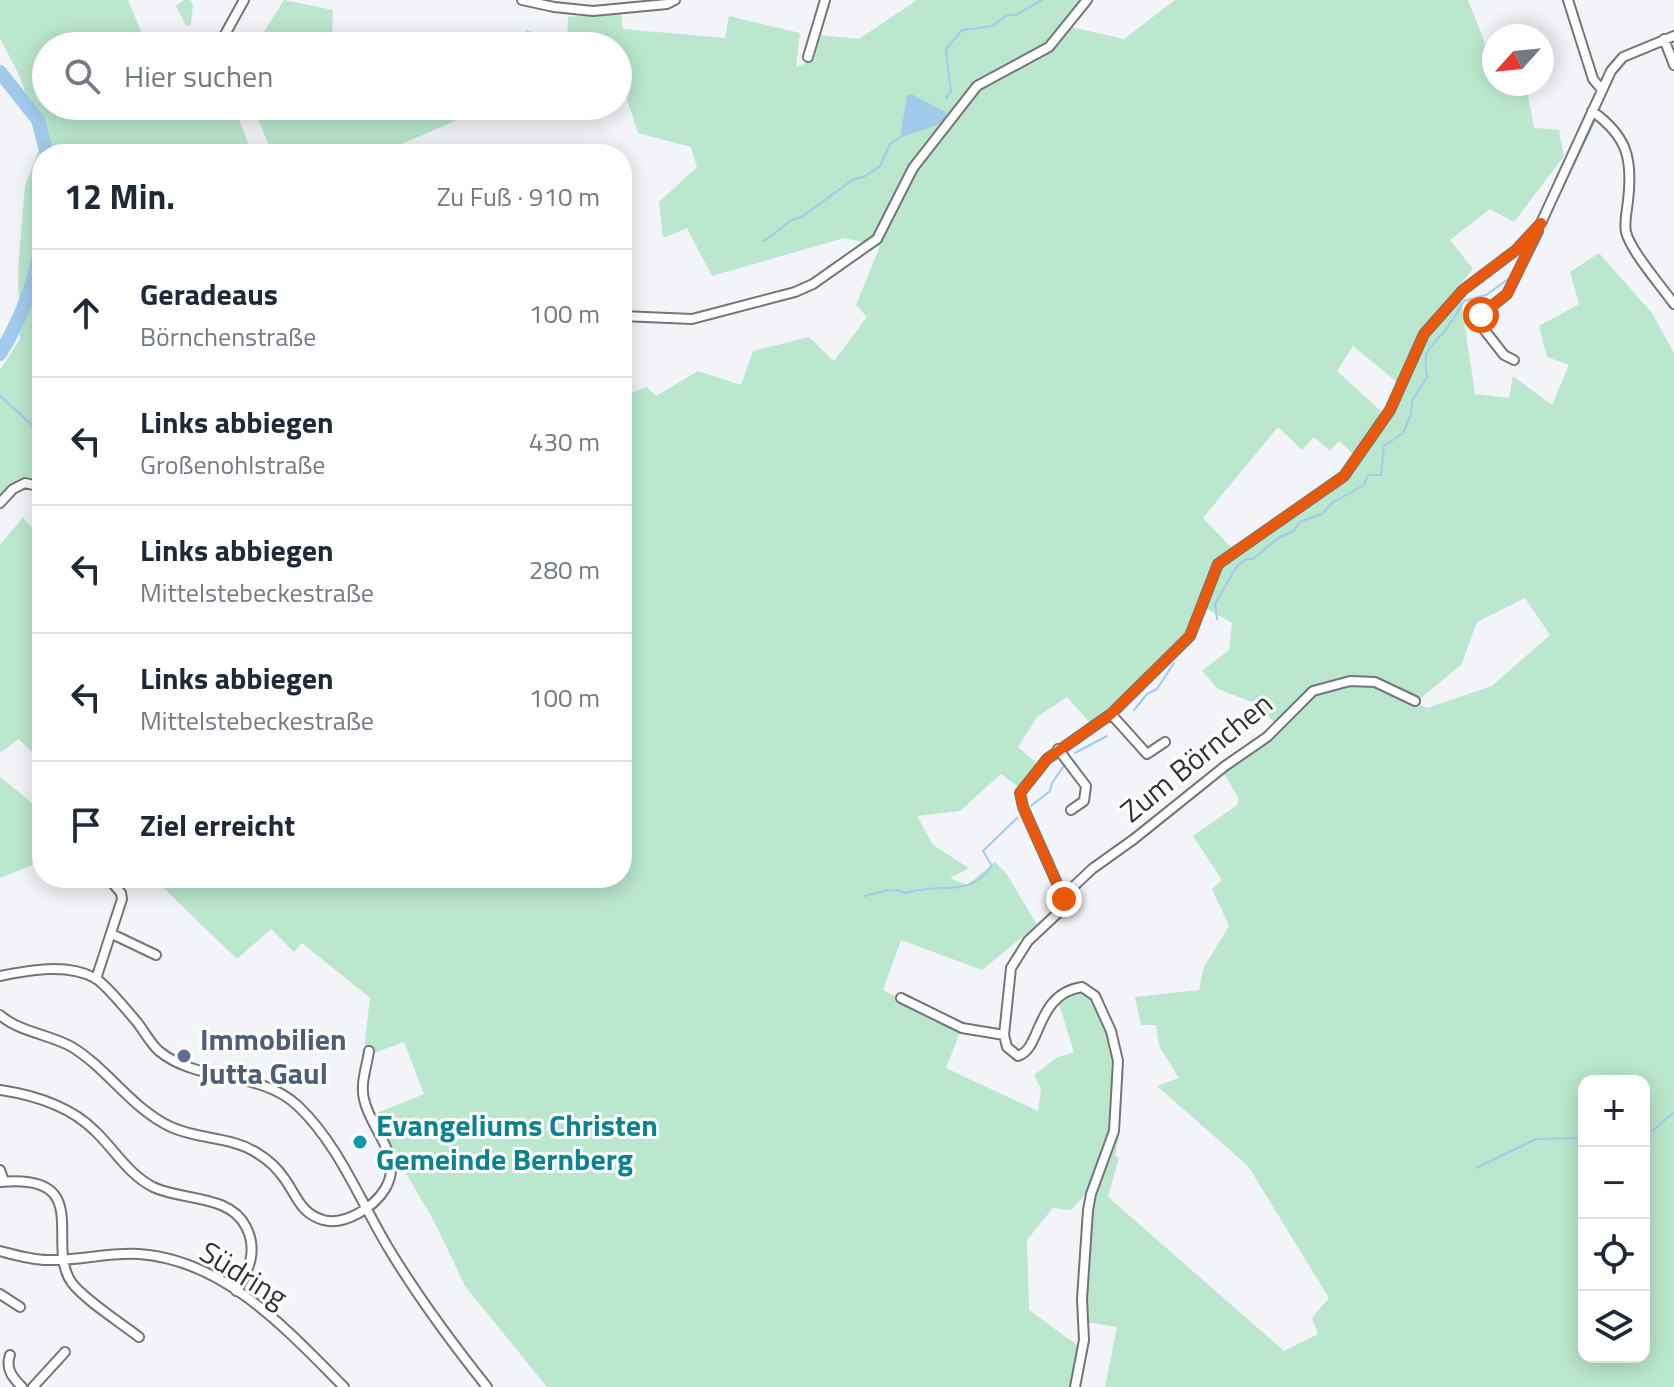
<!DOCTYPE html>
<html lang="de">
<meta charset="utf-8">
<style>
:root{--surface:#fff;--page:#f2f2f3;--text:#1f2937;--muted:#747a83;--line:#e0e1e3}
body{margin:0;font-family:"Titillium Web",sans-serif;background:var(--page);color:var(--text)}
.controls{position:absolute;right:24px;bottom:24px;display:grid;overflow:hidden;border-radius:16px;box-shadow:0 4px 20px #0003}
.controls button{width:72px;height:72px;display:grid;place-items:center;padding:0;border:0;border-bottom:2px solid var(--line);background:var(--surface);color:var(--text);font:40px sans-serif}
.compass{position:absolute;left:1482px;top:24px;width:72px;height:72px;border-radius:50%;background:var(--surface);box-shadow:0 4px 20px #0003;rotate:243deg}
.stop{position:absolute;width:24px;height:24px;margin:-18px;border:6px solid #ea580c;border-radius:50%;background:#fff}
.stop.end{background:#ea580c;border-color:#fff;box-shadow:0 2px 8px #0008}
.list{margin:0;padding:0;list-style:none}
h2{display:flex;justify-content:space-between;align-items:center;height:104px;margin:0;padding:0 32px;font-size:34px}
h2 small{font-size:26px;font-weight:400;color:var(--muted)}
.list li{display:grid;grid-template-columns:52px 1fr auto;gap:24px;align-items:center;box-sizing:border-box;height:128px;padding:0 32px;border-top:2px solid var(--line)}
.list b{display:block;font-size:30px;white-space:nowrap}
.list p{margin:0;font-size:26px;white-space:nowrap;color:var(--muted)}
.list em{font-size:26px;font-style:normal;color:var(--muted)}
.icon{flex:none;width:44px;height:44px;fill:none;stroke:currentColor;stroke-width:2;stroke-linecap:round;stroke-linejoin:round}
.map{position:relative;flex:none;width:1674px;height:1387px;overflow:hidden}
.search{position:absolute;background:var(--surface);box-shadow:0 4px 20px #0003;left:32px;top:32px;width:600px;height:88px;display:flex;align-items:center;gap:20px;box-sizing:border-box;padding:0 28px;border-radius:44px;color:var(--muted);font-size:30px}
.panel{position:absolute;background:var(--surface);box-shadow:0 4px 20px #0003;left:32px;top:144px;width:600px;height:744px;border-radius:32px}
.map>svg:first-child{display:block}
.green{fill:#bae7cd;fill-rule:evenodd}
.water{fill:#a1caed}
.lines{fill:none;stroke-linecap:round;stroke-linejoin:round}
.stream{stroke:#a1caed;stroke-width:2}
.river{stroke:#a1caed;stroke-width:14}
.minor-casing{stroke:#747578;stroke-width:12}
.minor{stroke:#fff;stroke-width:8}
.route{stroke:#ea580c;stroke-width:10}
.service-dot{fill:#5c6f8a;stroke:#fff;stroke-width:3}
.culture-dot{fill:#0f9aa8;stroke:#fff;stroke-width:3}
.labels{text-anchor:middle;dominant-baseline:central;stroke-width:6;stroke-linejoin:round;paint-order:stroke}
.street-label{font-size:30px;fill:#313233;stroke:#fff}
.service-label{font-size:30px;font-weight:bold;fill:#4e5e75;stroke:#fff;text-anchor:start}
.culture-label{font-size:30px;font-weight:bold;fill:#0d838f;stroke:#fff;text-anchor:start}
</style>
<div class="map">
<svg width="1674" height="1387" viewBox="0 0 1674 1387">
<rect width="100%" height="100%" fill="#f3f4f8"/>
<!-- green -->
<path class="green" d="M0 0H128L147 46H46V106H234L252 154H42V480H17L0 496V370L20 339 18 269 25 186 41 144 21 79 0 38Z
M184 0H190L193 5 191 25 186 26 176 6Z
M284 0 333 10 332 34 365 46H255Z
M917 0H1080L1062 25 1124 39 1175 0H1468L1494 66V84H1526L1534 128 1559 130 1564 156 1514 222 1490 209 1450 240 1473 269 1459 286 1475 394 1509 398 1513 376 1552 405 1569 365 1547 357 1539 326 1579 304 1570 272 1599 253 1652 313 1674 353V1387H1105L1117 1327 1085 1322 1090 1211 1117 1131 1120 1132 1115 1155 1119 1158 1108 1197 1284 1351 1318 1334 1312 1318 1329 1298 1248 1166 1157 1086 1179 1078 1159 1046 1156 1025H1141L1135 997 1199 990 1204 967 1229 926 1212 889 1222 880 1193 836 1237 805 1239 799 1222 770 1253 749 1308 695 1354 684 1385 688 1427 708 1492 686 1550 635 1525 598 1477 622 1461 665 1417 701 1386 686 1353 682 1307 693 1277 725 1254 703 1218 689 1202 671 1229 650 1232 623 1204 607 1193 631 1110 714 1092 725 1067 697 1037 717 1018 747 1040 766 1021 789 1001 774 960 811 917 816 933 845 969 868 950 878 967 885 995 862 1006 873 1039 928 1021 938 982 970 901 940 883 990 961 1030 946 1068 1038 1111 1041 1089 1034 1075 1056 1058 1074 1052 1058 1001C1064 997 1072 989 1080 991 1091 992 1094 1004 1099 1013 1117 1050 1119 1087 1112 1128 1107 1156 1091 1192 1071 1210L1053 1208 1027 1240 1029 1310 1081 1348 1073 1387H547L465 1286 435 1223 372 1115 424 1094 404 1042 363 1057 370 998 302 943 294 952 271 929 237 959 153 878H622V397L647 387 656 396 698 371 741 385 753 351 809 337 834 361 867 317 856 305 880 246 844 238 712 276 687 228 663 238 659 202 697 167 691 147 638 133 622 84 618 83V46H517L526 30 567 41 568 17 621 12 623 29 725 38 729 16 800 33 796 67 814 60 821 35 859 39ZM1353 346 1398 383 1383 413 1337 371ZM1278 427 1302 450 1314 437 1330 451 1339 441 1355 456 1342 475 1233 549 1203 518ZM1584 1081H1644V1357H1584Z
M253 106H489L379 154H272Z
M23 517 42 540V762L19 739 0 753V545Z
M0 777 42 811V861L0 878Z"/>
<!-- water -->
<path class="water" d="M911 94 946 112 947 117 937 125 902 137 901 131 907 96Z"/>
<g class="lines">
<!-- stream -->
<path class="stream" d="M1619 68 1627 60 1645 53
M946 98 951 92 946 49 962 30 993 26 1007 15H1016L1042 0
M1569 174 1594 122
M1560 191 1566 181
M763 241C777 235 787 218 802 217L852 180 865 176 880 166 890 144 904 135
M0 396 32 425 42 448
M1217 619 1215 604 1237 566 1246 559H1253L1278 538 1294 531 1300 522 1322 514 1332 503 1364 485 1368 475H1381L1384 446 1403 433 1411 414 1412 401 1427 377C1423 352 1426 352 1441 335 1451 325 1457 312 1464 301L1486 295 1511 277
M1134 710 1147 694 1157 689 1174 663
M1075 753 1107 736
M1031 806 1050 791 1052 783 1063 767
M865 896C878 892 893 887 906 893 940 881 967 900 992 866L983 851 1017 818
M1644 1133C1660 1130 1661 1120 1674 1113
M1476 1168 1536 1139 1584 1138"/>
<!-- river -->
<path class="river" d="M0 72 38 120 47 154
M0 354C22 317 37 280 42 236"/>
<!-- minor casing -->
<g class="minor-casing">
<path id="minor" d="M522 0 554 7 593 11 667 4 675 0
M1568 0 1593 79 1602 90
M183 38H223L244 0
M1664 39 1674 65
M808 57 825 0
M1592 111C1627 136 1633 158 1628 201 1627 210 1624 223 1626 232 1630 250 1662 287 1674 304
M622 316 692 319 795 292 813 284 877 239 913 168 977 86 1049 47 1087 0
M1514 360 1504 355 1479 323 1481 315 1507 294 1538 231
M0 503 13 489 25 483 42 487
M1111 714 1147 754 1165 742
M1058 749 1086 786 1084 801 1071 810
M1064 899 1023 807 1020 793 1047 759 1111 714 1190 636 1218 564 1344 476 1390 410 1424 334 1463 290 1516 250 1541 223 1611 71 1623 57 1674 36
M112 934 156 955
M0 976C30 970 67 963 95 978 107 985 127 1011 137 1022 144 1031 150 1043 159 1051 199 1084 259 1069 298 1106 339 1145 360 1201 389 1249 418 1297 452 1343 487 1387
M96 979 122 899 121 893 108 878
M901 998 962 1028 1004 1035
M0 1015C19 1032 49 1034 72 1047 108 1069 132 1109 171 1127 199 1140 231 1136 257 1153 267 1159 277 1168 284 1178 297 1196 300 1213 323 1220 345 1226 374 1207 385 1189 405 1156 370 1130 364 1099 360 1084 367 1066 369 1051
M0 1090C34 1095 71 1107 95 1131 115 1150 128 1174 153 1187 182 1201 230 1194 246 1227 258 1250 249 1271 236 1291
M0 1170 4 1181
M0 1182C96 1173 44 1245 72 1283 85 1300 121 1323 139 1337
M0 1251C15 1255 32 1260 48 1260 78 1261 108 1252 139 1254 225 1260 287 1330 344 1387
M0 1294 20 1307
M10 1355C5 1369 13 1378 22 1387
M33 1387 65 1352
M1075 1387 1084 1340 1082 1299 1088 1210 1091 1194 1114 1131 1118 1061 1111 1031 1095 996 1082 987C1035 994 1042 1049 1018 1056L1007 1047 1004 1035 1011 968 1028 941 1060 911 1064 899 1073 887 1092 869 1134 839 1225 766 1267 737 1313 691 1350 681 1375 682 1415 701"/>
</g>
<!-- minor -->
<use href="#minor" class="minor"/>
</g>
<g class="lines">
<!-- route -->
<path class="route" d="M1064 899 1023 807 1020 793 1047 759 1111 714 1190 636 1218 564 1344 476 1390 410 1424 334 1463 290 1516 250 1541 223 1507 294 1481 315"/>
</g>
<!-- markers -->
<circle class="service-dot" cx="184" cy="1056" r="8"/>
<circle class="culture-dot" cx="360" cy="1142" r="8"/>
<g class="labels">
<!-- street labels -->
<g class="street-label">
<text transform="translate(1196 757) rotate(-39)">Zum Börnchen</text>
<text transform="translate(244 1274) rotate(32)">Südring</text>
</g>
<!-- service labels -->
<g class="service-label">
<text x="200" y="1039">Immobilien<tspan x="200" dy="34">Jutta Gaul</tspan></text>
</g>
<!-- culture labels -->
<g class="culture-label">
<text x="376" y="1125">Evangeliums Christen<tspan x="376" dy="34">Gemeinde Bernberg</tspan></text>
</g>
</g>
</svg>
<div class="controls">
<button>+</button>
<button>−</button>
<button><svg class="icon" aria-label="locate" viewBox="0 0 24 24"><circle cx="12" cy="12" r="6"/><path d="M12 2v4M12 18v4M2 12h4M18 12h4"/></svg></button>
<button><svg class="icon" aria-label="layers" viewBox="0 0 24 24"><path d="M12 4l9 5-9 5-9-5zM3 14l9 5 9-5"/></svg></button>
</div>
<svg class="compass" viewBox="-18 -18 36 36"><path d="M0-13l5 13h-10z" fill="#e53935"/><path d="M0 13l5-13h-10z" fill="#747a83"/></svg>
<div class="stop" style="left:1481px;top:315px"></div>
<div class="stop end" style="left:1064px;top:899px"></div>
<div class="search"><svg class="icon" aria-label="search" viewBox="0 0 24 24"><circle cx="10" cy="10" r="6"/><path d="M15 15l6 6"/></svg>Hier suchen</div>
<section class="panel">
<h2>12 Min.<small>Zu Fuß · 910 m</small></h2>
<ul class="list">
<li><svg class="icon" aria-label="ahead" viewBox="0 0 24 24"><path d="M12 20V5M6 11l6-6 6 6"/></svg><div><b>Geradeaus</b><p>Börnchenstraße</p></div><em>100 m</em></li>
<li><svg class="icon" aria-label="left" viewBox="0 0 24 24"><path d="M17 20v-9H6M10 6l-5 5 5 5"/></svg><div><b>Links abbiegen</b><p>Großenohlstraße</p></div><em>430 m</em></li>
<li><svg class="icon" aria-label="left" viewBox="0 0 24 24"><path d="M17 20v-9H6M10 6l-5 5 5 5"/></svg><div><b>Links abbiegen</b><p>Mittelstebeckestraße</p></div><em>280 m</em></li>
<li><svg class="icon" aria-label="left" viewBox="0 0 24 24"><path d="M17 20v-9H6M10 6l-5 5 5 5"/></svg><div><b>Links abbiegen</b><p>Mittelstebeckestraße</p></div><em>100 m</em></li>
<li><svg class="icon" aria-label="arrive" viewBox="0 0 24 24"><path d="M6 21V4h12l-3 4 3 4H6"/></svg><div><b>Ziel erreicht</b></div></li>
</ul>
</section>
</div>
